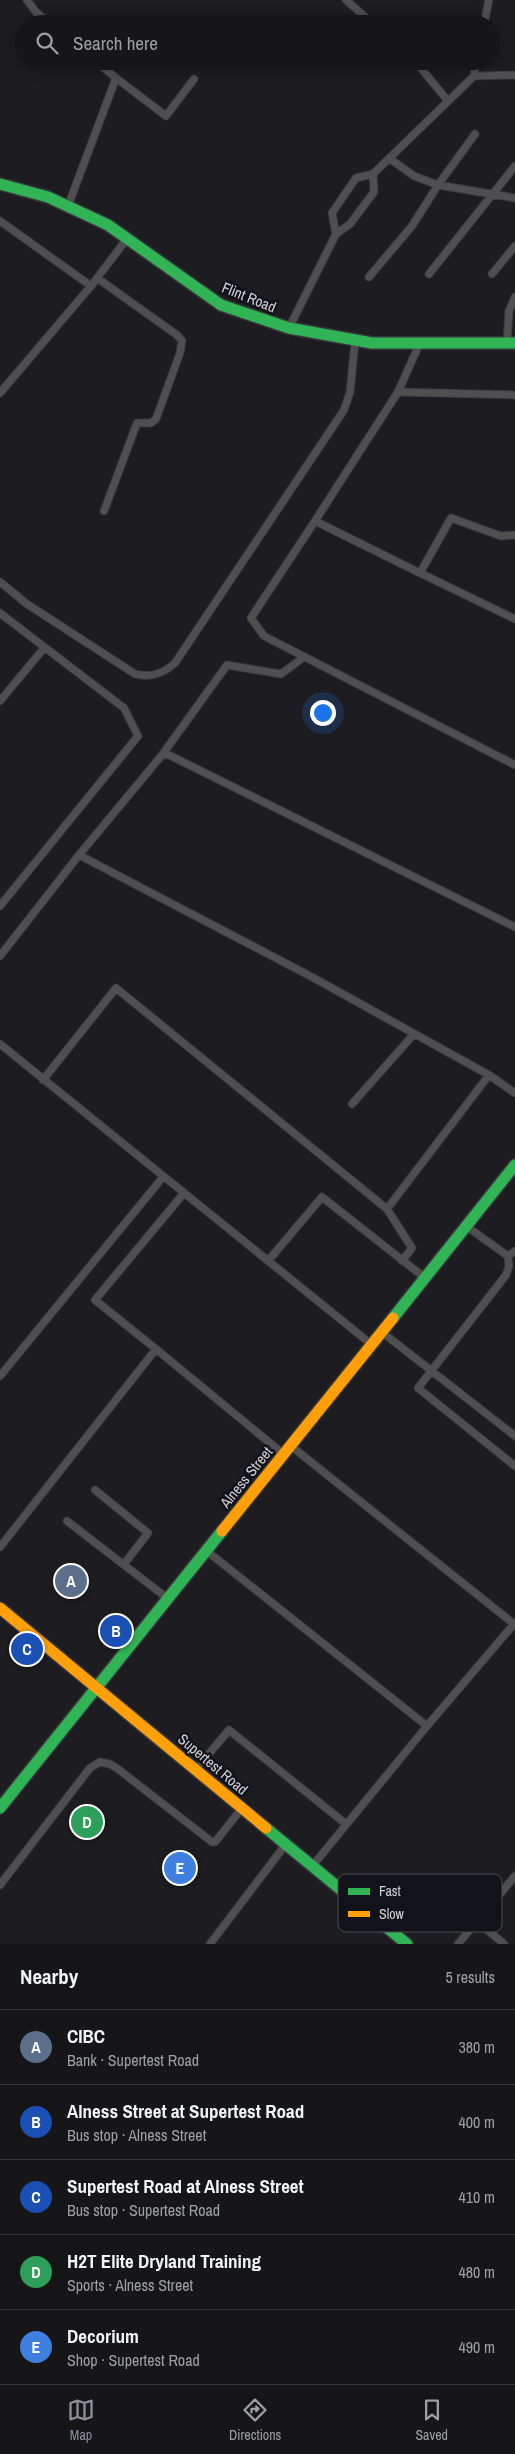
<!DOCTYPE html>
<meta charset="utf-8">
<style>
:root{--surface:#161619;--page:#1f1f22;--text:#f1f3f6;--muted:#9e9fa2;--line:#353538;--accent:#8c9099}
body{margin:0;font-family:"Archivo Narrow",sans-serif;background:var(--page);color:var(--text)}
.you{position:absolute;left:322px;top:712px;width:18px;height:18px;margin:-12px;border:4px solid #fff;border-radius:50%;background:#1a73e8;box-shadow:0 0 0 8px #1a73e833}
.badge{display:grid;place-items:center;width:32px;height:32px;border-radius:50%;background:var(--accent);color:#fff;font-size:16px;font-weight:700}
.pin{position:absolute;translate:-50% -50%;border:2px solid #fff;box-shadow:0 1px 5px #0006}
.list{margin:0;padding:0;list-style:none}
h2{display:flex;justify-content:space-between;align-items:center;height:65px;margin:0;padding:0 20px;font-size:21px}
h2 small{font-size:16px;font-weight:400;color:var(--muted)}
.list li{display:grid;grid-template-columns:32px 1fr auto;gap:15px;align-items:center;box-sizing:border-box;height:75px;padding:0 20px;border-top:1px solid var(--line)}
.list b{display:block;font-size:19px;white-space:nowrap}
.list p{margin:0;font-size:16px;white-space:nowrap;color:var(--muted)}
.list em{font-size:16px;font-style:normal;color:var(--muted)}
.icon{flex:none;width:28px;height:28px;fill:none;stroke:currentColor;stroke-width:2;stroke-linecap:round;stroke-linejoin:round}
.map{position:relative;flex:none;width:515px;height:1944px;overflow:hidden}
.search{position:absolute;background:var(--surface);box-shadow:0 2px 12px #0003;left:15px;right:15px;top:15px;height:55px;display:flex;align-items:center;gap:12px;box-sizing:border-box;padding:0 18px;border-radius:28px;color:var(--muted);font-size:19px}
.sheet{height:440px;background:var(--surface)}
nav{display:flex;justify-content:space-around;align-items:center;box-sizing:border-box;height:70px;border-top:1px solid var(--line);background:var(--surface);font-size:14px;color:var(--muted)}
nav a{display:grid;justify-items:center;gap:2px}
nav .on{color:var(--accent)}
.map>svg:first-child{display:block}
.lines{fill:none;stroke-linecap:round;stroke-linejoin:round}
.lane-casing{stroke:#37373b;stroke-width:9}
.fast-casing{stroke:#37373b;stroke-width:14}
.slow-casing{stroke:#37373b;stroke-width:14}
.lane{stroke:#4f4f52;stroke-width:7}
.fast{stroke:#30b455;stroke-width:11}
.slow{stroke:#ff9f0a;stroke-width:11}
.labels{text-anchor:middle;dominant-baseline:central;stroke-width:5;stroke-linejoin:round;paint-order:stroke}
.street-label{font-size:15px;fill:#d0d1d6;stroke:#121319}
.key{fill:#121319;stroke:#4b4c52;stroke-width:1}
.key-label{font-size:14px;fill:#d0d1d6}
</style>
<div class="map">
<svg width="515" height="1944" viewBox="0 0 515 1944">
<rect width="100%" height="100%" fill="#1d1d21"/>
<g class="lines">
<!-- lane casing -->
<g class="lane-casing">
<path id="lane" d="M27 0 36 12 50 24
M346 0 373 24
M484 24 489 0
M96 61 116 78
M415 61 448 101
M474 76 476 61
M389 158 414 176 438 185 515 198
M373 174 474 76 515 75
M68 206 116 78 166 116 194 79
M0 221 91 286 126 240
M429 274 515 166
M492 274 515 246
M369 277 412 226 438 185 475 134
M97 278 177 335 182 341 180 353 156 419 151 423H137L104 511
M290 326 336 234 350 224 374 192 373 174 356 178 332 213 336 234
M507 343 509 311 515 297
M398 392 419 345
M0 393 91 286
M315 521 251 618 264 636 515 765
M515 535 501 536 451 518 420 573 515 619
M420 573 315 521 398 392 515 395
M0 582 27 604 135 674C151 678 163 674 175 663L344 410 350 392 355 342
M0 613 124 708 138 736 0 906
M0 701 44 648
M162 755 227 665 281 674 304 657
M515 927 169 755H162L79 855 312 977 489 1075 515 1093
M0 956 79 855
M0 1044 371 1344
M43 1080 116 988 387 1209 489 1075
M352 1104 414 1034
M387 1209 412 1248 402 1261
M466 1226 508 1256 509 1266 506 1275 418 1388 515 1466
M508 1256 515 1251
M268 1261 322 1197 425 1278
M383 1333 515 1436
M156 1349 95 1300 184 1193
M0 1376 163 1177
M291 1446 514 1624 515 1623
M95 1490 148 1533 124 1564
M67 1521 167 1598
M0 1547 156 1349 282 1453
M208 1552 427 1726
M196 1769 229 1730 346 1824
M314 1864 427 1726 514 1624
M0 1885 90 1768 100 1762 110 1764 118 1769 212 1842H215L242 1808
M477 1921 504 1944
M210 1944 286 1844
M458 1944 515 1876"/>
</g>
<!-- fast casing -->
<g class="fast-casing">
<path id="fast" d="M0 184 48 197 108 225 221 305 289 328 372 343H515
M393 1318 515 1165
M0 1808 222 1531
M266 1828 407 1944"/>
</g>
<!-- slow casing -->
<g class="slow-casing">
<path id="slow" d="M222 1531 393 1318
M0 1608 266 1828"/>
</g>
<!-- lane -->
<use href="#lane" class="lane"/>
<!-- fast -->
<use href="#fast" class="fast"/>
<!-- slow -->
<use href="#slow" class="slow"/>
</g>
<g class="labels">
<!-- street labels -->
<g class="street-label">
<text transform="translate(249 297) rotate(22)">Flint Road</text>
<text transform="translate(246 1477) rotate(-51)">Alness Street</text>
<text transform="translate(213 1764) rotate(40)">Supertest Road</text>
</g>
</g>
<!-- legend -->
<rect x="338" y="1874" width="164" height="58" rx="8" class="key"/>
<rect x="348" y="1888" width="22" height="7" fill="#30b455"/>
<rect x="348" y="1911" width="22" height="6" fill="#ff9f0a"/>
<g class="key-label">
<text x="379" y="1896">Fast</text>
<text x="379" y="1919">Slow</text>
</g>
</svg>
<div class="you"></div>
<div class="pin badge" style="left:71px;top:1581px;background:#5c6f8a">A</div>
<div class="pin badge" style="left:116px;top:1631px;background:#1a4fb4">B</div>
<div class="pin badge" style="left:27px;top:1649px;background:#1a4fb4">C</div>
<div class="pin badge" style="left:87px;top:1822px;background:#2e9e5b">D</div>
<div class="pin badge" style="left:180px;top:1868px;background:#3f7fe0">E</div>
<div class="search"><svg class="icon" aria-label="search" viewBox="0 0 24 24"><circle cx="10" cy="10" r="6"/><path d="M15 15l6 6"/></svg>Search here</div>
</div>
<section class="sheet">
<h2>Nearby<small>5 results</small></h2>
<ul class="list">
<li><span class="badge" style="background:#5c6f8a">A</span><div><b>CIBC</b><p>Bank · Supertest Road</p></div><em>380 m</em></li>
<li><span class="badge" style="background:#1a4fb4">B</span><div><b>Alness Street at Supertest Road</b><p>Bus stop · Alness Street</p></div><em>400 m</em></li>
<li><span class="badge" style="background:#1a4fb4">C</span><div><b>Supertest Road at Alness Street</b><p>Bus stop · Supertest Road</p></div><em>410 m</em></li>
<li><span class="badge" style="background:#2e9e5b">D</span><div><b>H2T Elite Dryland Training</b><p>Sports · Alness Street</p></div><em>480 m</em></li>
<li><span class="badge" style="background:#3f7fe0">E</span><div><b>Decorium</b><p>Shop · Supertest Road</p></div><em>490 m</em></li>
</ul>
</section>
<nav>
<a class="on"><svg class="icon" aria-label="map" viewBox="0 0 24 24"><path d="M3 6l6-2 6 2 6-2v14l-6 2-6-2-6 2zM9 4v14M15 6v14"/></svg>Map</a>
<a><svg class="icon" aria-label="directions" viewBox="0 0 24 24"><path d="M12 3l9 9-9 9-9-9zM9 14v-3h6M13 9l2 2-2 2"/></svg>Directions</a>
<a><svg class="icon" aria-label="saved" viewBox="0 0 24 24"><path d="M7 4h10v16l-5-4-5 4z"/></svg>Saved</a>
</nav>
